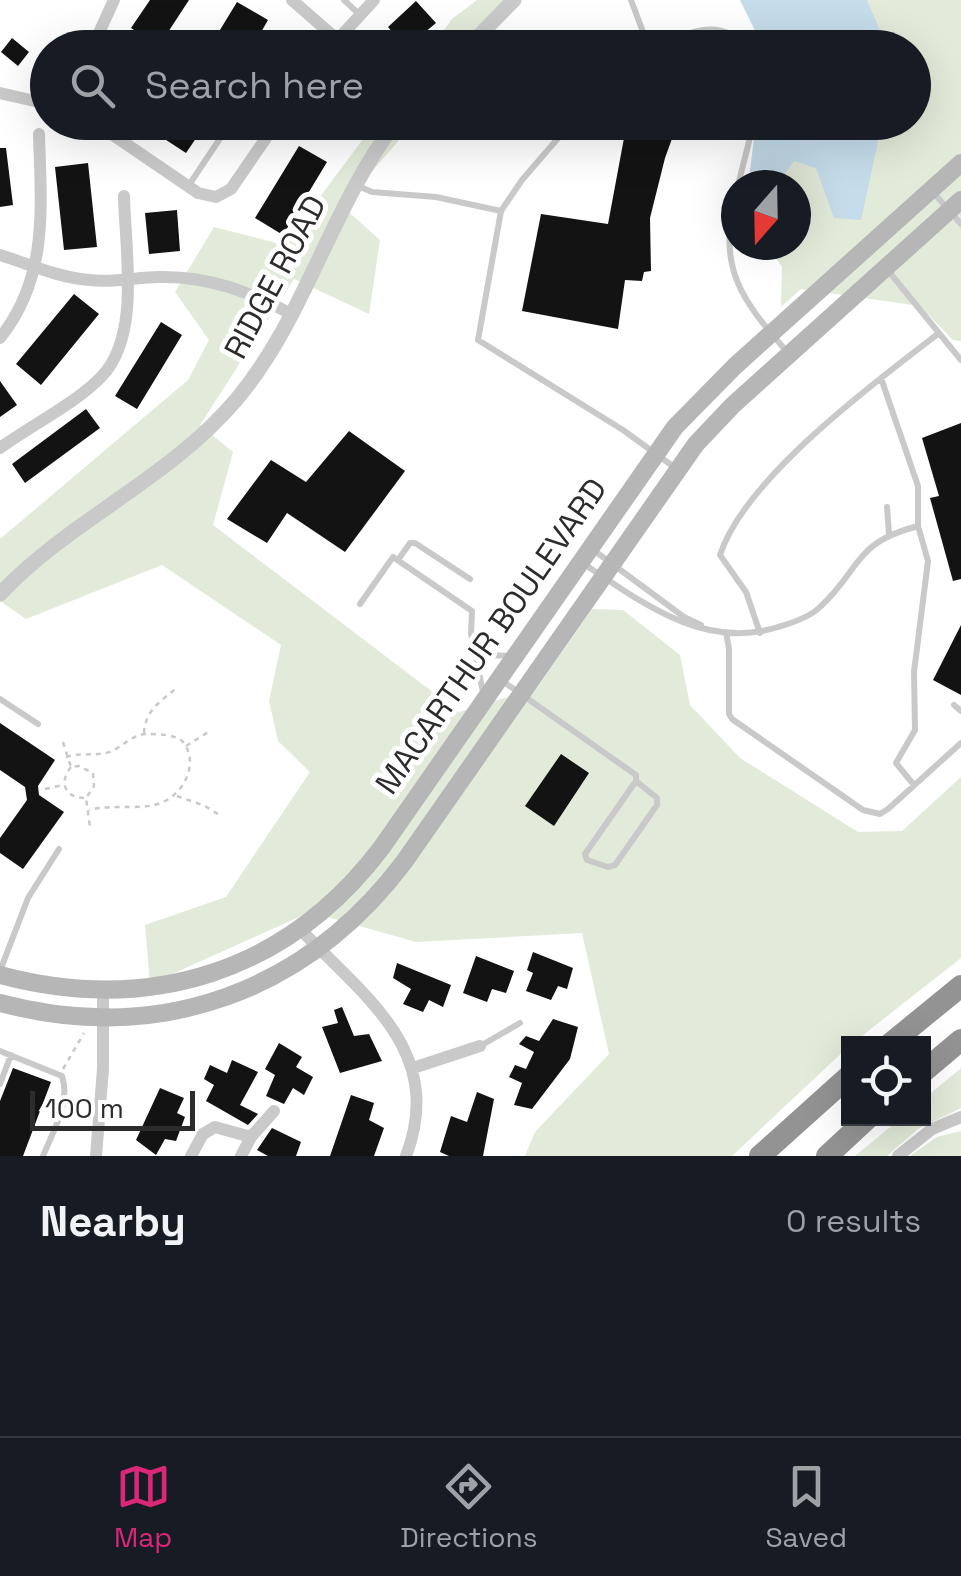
<!DOCTYPE html>
<style>
:root{--surface:#171b24;--page:#242831;--text:#f1f3f6;--muted:#9ea1a6;--line:#363941;--accent:#db2777}
body{margin:0;font-family:"Space Grotesk",sans-serif;background:var(--page);color:var(--text)}
.controls{position:absolute;right:30px;bottom:30px;display:grid;overflow:hidden;border-radius:0px;box-shadow:0 10px 40px #0002}
.controls button{width:90px;height:90px;display:grid;place-items:center;padding:0;border:0;border-bottom:2px solid var(--line);background:var(--surface);color:var(--text);font:50px sans-serif}
.compass{position:absolute;left:721px;top:170px;width:90px;height:90px;border-radius:50%;background:var(--surface);box-shadow:0 10px 40px #0002;rotate:200deg}
.scale{position:absolute;left:30px;bottom:25px;width:165px;box-sizing:border-box;padding-left:10px;border:5px solid #2c2c2c;border-top:0;font-size:28px;line-height:35px;white-space:nowrap;color:#2c2c2c;-webkit-text-stroke:8px #fff;paint-order:stroke}
.list{margin:0;padding:0;list-style:none}
h2{display:flex;justify-content:space-between;align-items:center;height:130px;margin:0;padding:0 40px;font-size:42px}
h2 small{font-size:32px;font-weight:400;color:var(--muted)}
.icon{flex:none;width:55px;height:55px;fill:none;stroke:currentColor;stroke-width:2;stroke-linecap:round;stroke-linejoin:round}
.map{position:relative;flex:none;width:961px;height:1156px;overflow:hidden}
.search{position:absolute;background:var(--surface);box-shadow:0 10px 40px #0002;left:30px;right:30px;top:30px;height:110px;display:flex;align-items:center;gap:25px;box-sizing:border-box;padding:0 35px;border-radius:55px;color:var(--muted);font-size:38px}
.sheet{height:280px;background:var(--surface)}
nav{display:flex;justify-content:space-around;align-items:center;box-sizing:border-box;height:140px;border-top:2px solid var(--line);background:var(--surface);font-size:28px;color:var(--muted)}
nav a{display:grid;justify-items:center;gap:5px}
nav .on{color:var(--accent)}
.map>svg:first-child{display:block}
.green{fill:#e2ead9}
.water{fill:#c5dcea}
.building{fill:#131313}
.lines{fill:none;stroke-linecap:round;stroke-linejoin:round}
.path{stroke:#c9c9c9;stroke-width:2.5;stroke-dasharray:5 5;stroke-linecap:butt}
.service{stroke:#c9c9c9;stroke-width:6}
.minor{stroke:#c9c9c9;stroke-width:12}
.tertiary{stroke:#c9c9c9;stroke-width:15}
.secondary{stroke:#b6b6b6;stroke-width:18}
.motorway{stroke:#939393;stroke-width:22}
.labels{text-anchor:middle;dominant-baseline:central;stroke-width:10;stroke-linejoin:round;paint-order:stroke}
.street-label{font-size:32px;fill:#2c2c2c;stroke:#fff}
</style>
<div class="map">
<svg width="961" height="1156" viewBox="0 0 961 1156">
<rect width="100%" height="100%" fill="#fff"/>
<!-- green -->
<path class="green" d="M477 0H519L479 47 431 48 452 19Z
M770 0H961V341L953 340 920 306 801 289 781 307 782 267 767 245H796V185H776L787 170 789 123 914 122V48L793 47Z
M375 123H414L342 206 380 240 369 314 294 279 200 425 233 452 213 525 459 712 537 688 592 609 623 610 680 655 690 705 740 758 858 832 902 831 961 777V958L853 1043 848 1044V1047L732 1156H525L535 1132 609 1054 582 933 416 942 310 912 150 984 145 925 226 897 310 772 278 741 269 701 281 645 162 565 26 619 0 601V539L188 380 209 340 175 292 214 227 284 245Z
M961 1068V1108L918 1129 887 1156H855L900 1119 924 1118V1099Z
M961 1131V1156H910L937 1137Z"/>
<!-- water -->
<path class="water" d="M740 0H867L887 47H763Z
M756 123H882L861 220 834 218 816 168 794 161 776 185H762L749 178Z"/>
<!-- building -->
<path class="building" d="M150 0H189L159 46 131 28Z
M416 1 436 23 406 48 388 27Z
M237 2 268 20 252 48H209Z
M12 38 29 52 18 66 1 52Z
M169 122H207L186 153 160 136Z
M313 122H350L337 140Z
M627 122H678L665 158 650 218 651 271 644 272 642 281 625 280 618 329 522 311 541 214 608 224Z
M299 146 327 162 283 235 255 218Z
M0 148H6L13 205 0 207Z
M88 163 97 247 64 250 55 167Z
M177 210 180 251 149 254 145 213Z
M74 294 99 314 41 385 16 364Z
M161 322 182 335 137 409 115 396Z
M0 381 17 405 0 417Z
M86 409 100 428 25 483 12 464Z
M961 423V579L953 581 930 498 939 496 922 438Z
M349 431 405 471 345 552 287 513 267 543 227 519 271 460 306 482Z
M961 625V695L933 680Z
M0 723 55 760 38 786 39 795 64 812 23 869 0 853V838L27 800 25 787 0 770Z
M561 754 589 773 554 826 525 806Z
M533 952 573 968 567 989 558 986 551 1000 526 991 533 973 527 970Z
M476 956 514 971 506 993 492 989 487 1002 463 993Z
M397 963 451 985 443 1007 429 1000 423 1012 403 1004 411 989 393 978Z
M342 1007 354 1036 369 1034 382 1061 340 1073 322 1027 338 1023 334 1010Z
M553 1019 578 1027 570 1059 532 1109 514 1105 522 1083 509 1077 515 1065 526 1069 534 1052 519 1044 526 1036 539 1041Z
M279 1043 302 1057 296 1067 313 1077 304 1095 293 1088 284 1104 266 1096 275 1075 265 1069Z
M232 1060 258 1072 240 1105 258 1114 248 1125 206 1101 214 1085 204 1079 210 1065 227 1073Z
M13 1068 51 1082 23 1156H0V1101Z
M160 1088 184 1098 177 1113 185 1117 176 1141 165 1139 156 1155 136 1140Z
M477 1092 494 1099 483 1156H449L440 1152 451 1116 467 1122Z
M351 1095 374 1103 369 1120 384 1128 374 1156H330Z
M272 1128 301 1142 296 1156H268L257 1150Z"/>
<g class="lines">
<!-- path -->
<path class="path" d="M144 733C145 710 162 700 178 687
M63 742 71 767 79 766 93 773 94 786 86 798 90 827
M186 746 210 731
M66 757C81 752 98 757 112 751 124 745 132 735 146 734 157 734 176 734 183 742 199 762 185 791 165 801 145 812 115 803 89 810
M71 767C59 782 64 797 84 798
M45 789 63 785
M177 796 205 806 221 816
M63 1069 84 1033"/>
<!-- service -->
<path class="service" d="M344 0 359 14
M631 0 649 48
M283 48 288 40 298 48
M654 48C687 33 720 15 747 48
M572 122 522 180 501 211 478 340 623 430 674 467
M189 185 231 122
M356 185 372 192 436 197 501 211
M738 185 754 122
M932 191 961 224
M736 194C717 269 741 299 788 353
M886 268 961 360
M881 378 918 486V526
M887 507 889 534
M592 549 684 617 701 625
M398 560 410 543H415L470 579
M581 562C640 601 703 651 778 627 792 623 810 617 820 607 862 568 853 543 918 526L928 561 914 672 915 730 896 763 914 785
M360 604 393 557 472 611 471 634 484 697
M726 632 729 649V714L732 719 863 810 880 814 888 809 961 743
M760 633 746 592 720 555C745 478 875 382 939 333
M476 648 488 655 511 656
M501 680 636 775V781L585 854 587 860 608 867 615 865 657 805V798L636 781
M0 699 38 724
M954 705 961 711
M0 971 28 898 59 849
M482 1045 520 1023
M0 1051 62 1076C71 1103 53 1131 43 1156
M0 1084 11 1055"/>
<!-- minor -->
<path class="minor" d="M292 0 347 48
M92 48 114 0
M330 48 374 0
M0 93 48 104
M94 122 198 193 216 197 231 189 277 122
M0 255C29 264 59 278 90 280 113 283 137 277 160 277 209 276 250 292 293 315
M0 338C49 277 41 207 39 134
M0 448C30 426 78 402 102 376 141 335 125 249 124 196
M300 929C365 997 446 1052 406 1156
M413 1068 480 1046
M96 1156 103 1069V992
M191 1156 203 1134 215 1127 251 1137
M241 1156 251 1137 274 1111
M898 1156 932 1129 961 1117"/>
<!-- tertiary -->
<path class="tertiary" d="M467 48 514 0
M0 594C71 519 168 480 236 400 306 317 330 208 396 122"/>
<!-- secondary -->
<path class="secondary" d="M0 975C150 1015 288 972 382 847L675 427 735 366 961 163
M0 1003C159 1045 305 993 404 862L696 444 733 405 961 200"/>
<!-- motorway -->
<path class="motorway" d="M890 1044 961 986
M924 1071 961 1040
M760 1156 848 1077
M827 1156 868 1118"/>
</g>
<g class="labels">
<!-- street labels -->
<g class="street-label">
<text transform="translate(275 277) rotate(-62)">RIDGE ROAD</text>
<text transform="translate(491 636) rotate(-55)">MACARTHUR BOULEVARD</text>
</g>
</g>
</svg>
<div class="controls">
<button><svg class="icon" aria-label="locate" viewBox="0 0 24 24"><circle cx="12" cy="12" r="6"/><path d="M12 2v4M12 18v4M2 12h4M18 12h4"/></svg></button>
</div>
<svg class="compass" viewBox="-18 -18 36 36"><path d="M0-13l5 13h-10z" fill="#e53935"/><path d="M0 13l5-13h-10z" fill="#9ea1a6"/></svg>
<div class="scale">100 m</div>
<div class="search"><svg class="icon" aria-label="search" viewBox="0 0 24 24"><circle cx="10" cy="10" r="6"/><path d="M15 15l6 6"/></svg>Search here</div>
</div>
<section class="sheet">
<h2>Nearby<small>0 results</small></h2>
<ul class="list">
</ul>
</section>
<nav>
<a class="on"><svg class="icon" aria-label="map" viewBox="0 0 24 24"><path d="M3 6l6-2 6 2 6-2v14l-6 2-6-2-6 2zM9 4v14M15 6v14"/></svg>Map</a>
<a><svg class="icon" aria-label="directions" viewBox="0 0 24 24"><path d="M12 3l9 9-9 9-9-9zM9 14v-3h6M13 9l2 2-2 2"/></svg>Directions</a>
<a><svg class="icon" aria-label="saved" viewBox="0 0 24 24"><path d="M7 4h10v16l-5-4-5 4z"/></svg>Saved</a>
</nav>
